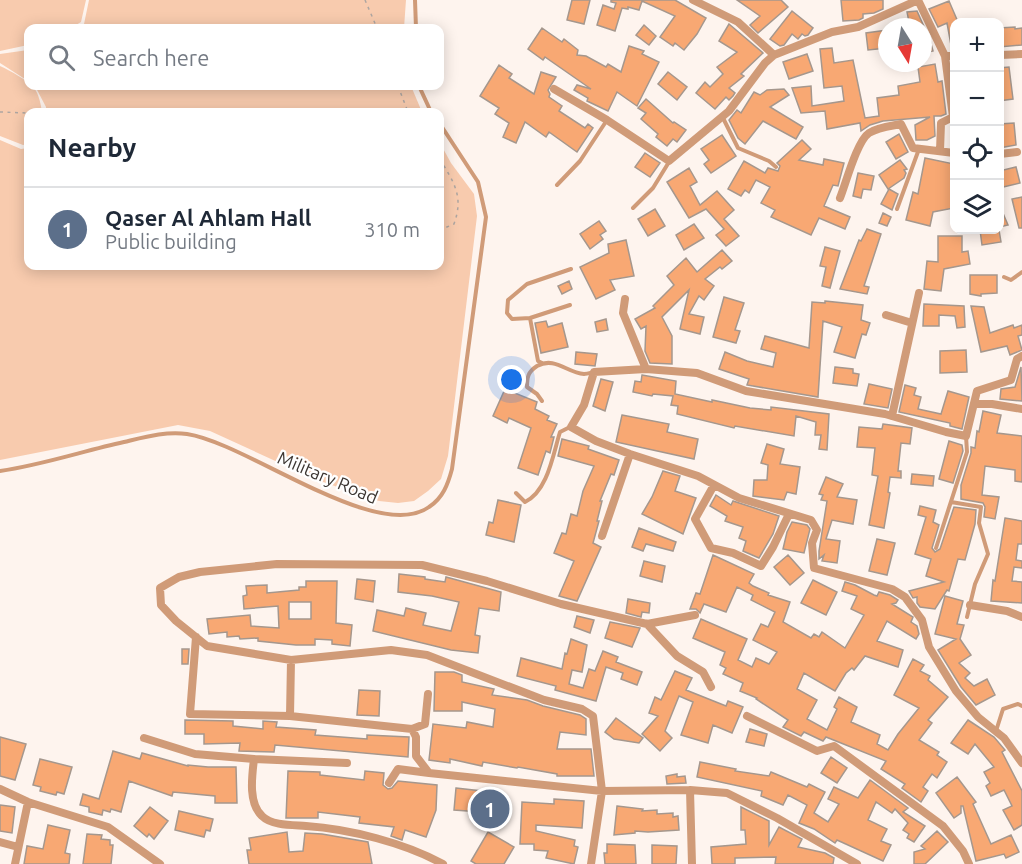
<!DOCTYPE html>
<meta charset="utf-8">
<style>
:root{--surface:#fff;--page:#f6f6f7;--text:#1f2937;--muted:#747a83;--line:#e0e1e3;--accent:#275c78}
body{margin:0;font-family:Ubuntu,sans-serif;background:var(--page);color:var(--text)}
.controls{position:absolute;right:18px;top:18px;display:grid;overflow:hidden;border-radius:12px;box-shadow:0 3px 15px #0003}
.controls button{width:54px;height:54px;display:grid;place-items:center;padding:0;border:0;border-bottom:2px solid var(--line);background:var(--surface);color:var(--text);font:30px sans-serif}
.compass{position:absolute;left:878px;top:18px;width:54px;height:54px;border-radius:50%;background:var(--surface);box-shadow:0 3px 15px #0003;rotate:169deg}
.you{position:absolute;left:512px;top:380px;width:21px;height:21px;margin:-15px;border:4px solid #fff;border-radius:50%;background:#1a73e8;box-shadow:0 0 0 9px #1a73e833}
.badge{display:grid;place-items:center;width:39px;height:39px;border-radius:50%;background:var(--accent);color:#fff;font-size:20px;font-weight:700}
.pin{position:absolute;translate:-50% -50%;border:3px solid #fff;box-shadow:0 2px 6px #0006}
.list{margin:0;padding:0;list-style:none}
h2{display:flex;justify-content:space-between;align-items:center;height:78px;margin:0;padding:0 24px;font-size:26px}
h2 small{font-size:20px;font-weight:400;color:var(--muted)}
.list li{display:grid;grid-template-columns:39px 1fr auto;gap:18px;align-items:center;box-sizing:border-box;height:84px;padding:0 24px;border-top:2px solid var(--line)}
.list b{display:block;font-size:22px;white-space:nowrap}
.list p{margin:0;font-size:20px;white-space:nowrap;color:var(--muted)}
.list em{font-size:20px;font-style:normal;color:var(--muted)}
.icon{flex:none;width:33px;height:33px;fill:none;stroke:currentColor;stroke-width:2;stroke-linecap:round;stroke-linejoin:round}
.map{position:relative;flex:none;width:1022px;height:864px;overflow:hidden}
.search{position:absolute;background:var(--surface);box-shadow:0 3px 15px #0003;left:24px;top:24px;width:420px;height:66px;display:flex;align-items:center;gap:15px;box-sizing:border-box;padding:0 21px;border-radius:12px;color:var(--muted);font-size:22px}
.panel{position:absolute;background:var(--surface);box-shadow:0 3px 15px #0003;left:24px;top:108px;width:420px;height:162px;border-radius:12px}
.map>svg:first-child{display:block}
.green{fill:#f8cbae}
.building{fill:#f8a873;stroke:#a5978d;stroke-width:1.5;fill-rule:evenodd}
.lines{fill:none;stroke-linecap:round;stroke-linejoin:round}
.path{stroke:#aea6a1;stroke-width:1.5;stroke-dasharray:3 4.5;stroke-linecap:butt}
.service{stroke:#d09b78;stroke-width:4}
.minor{stroke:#d09b78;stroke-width:8}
.labels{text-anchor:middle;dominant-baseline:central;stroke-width:4.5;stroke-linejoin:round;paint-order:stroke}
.street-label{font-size:18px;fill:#3d3733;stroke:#fff}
</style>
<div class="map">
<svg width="1022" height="864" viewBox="0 0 1022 864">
<rect width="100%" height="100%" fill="#fef4ee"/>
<!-- green -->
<path class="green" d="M0 0H86L81 22 71 28H28V45L0 51Z
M89 0H406L404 28H77L84 24Z
M28 50V81L0 63V54Z
M0 66C11 71 27 80 34 88 39 94 41 105 42 112H28V144L23 145 0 136Z
M35 86H411L422 112H46V107Z
M0 140 21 149 28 148V266H440V143L451 163 474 194 477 216 448 456 441 479 428 491 414 501 398 503 379 501 317 480 210 431 178 425 0 460Z"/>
<!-- building -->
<path class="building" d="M572 0H590L584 24 567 20Z
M611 0H675L706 18 697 34 684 50 675 43 673 46 660 37 675 16 642 1 639 10 628 7V9L622 8 615 31 597 25 603 5 614 9 616 3 611 2Z
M737 0H781L788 7 758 33 750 25 760 16Z
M841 0H883V9L874 13 863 14V18L859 20 843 21Z
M949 1 958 22H954V44L951 45 947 23 938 27 929 9Z
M792 11 813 28 808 35 805 36 802 34 798 39 792 34 784 45 780 46 770 39Z
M917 11 930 40 933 51 923 53V27H910L907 12Z
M729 24 763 53 741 74 744 76 729 88 735 93 733 96 729 100 726 97 715 109 696 93 705 82 710 87 723 74 717 67 737 52 719 41Z
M644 25 656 36 649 45 636 35Z
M1015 27V29L1022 28V45L999 47V28Z
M542 28 562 42 564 39 578 50 577 55 586 56 606 67 608 64 621 72 629 46 644 51 642 54 659 62 637 106 617 92 608 111 587 101 588 98 574 90 577 85 591 89 545 57 543 60 528 49Z
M887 30V48L868 50 866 33Z
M832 48 834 63 853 60 865 118 879 116 877 98 899 95 898 86 920 82 918 67 935 64 938 82 942 81 946 114 941 116H934L935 136 927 140H916L915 125 930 117 883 121 870 125 861 131 860 123 827 129 825 111 801 113 792 88 811 86 812 106 844 101 842 86 824 88 820 49Z
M807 54 813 71 789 79 783 62Z
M499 65 512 74 509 78 534 94 541 72 556 77 548 90 550 94 549 97 562 106 559 111 585 128 588 124 593 128 577 152 549 132 546 137 525 122 516 143 503 137 509 123 495 114 499 108 480 96Z
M1009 67 1013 99 999 101V68Z
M668 72 687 87 677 100 658 84Z
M784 89 789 95 770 107 803 127 796 139 763 121 745 144 738 138 729 120 737 110 741 113 754 92 760 95 767 90Z
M646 99 673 123 674 122 686 130 677 142 673 139 667 146 656 137 658 134 641 119 646 113 638 108Z
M1014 123 1016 145 999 148V124Z
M899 134 908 152 896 159 886 142Z
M722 135 736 156 711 173 704 164 709 160 701 149Z
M802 140 811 149 799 160 823 165 824 159 844 163 838 186 833 185 824 206 850 217 845 229 819 218 811 235 771 217 775 210 761 203 770 187 756 180 749 193 745 190 741 196 728 189 744 161 765 173 768 168 778 171 780 166 777 163Z
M645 153 660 163 650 177 635 167Z
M925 158 954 164V208L933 212 930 226 906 220 913 192 918 194Z
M900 160 907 169 904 170 906 173 904 178 888 189 879 175Z
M1016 167 1020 183 999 188V171Z
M689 168 697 182 690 186 700 205 717 191 734 210 724 219 739 236 726 246 716 235 724 229 706 209 689 218 667 182Z
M858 173 874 176 871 190 863 189 861 198 853 196Z
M889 189 898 194 892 210 881 204Z
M1022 197V228H1019L1012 199Z
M999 204 1008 225 999 227Z
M655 209 665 226 648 236 638 219Z
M883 213 891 217 887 226 879 223Z
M599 221 606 231 600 235 603 239 590 249 580 234Z
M694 224 704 238 684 250 676 235Z
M867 229 881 234 864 286 869 287 867 294 840 289 859 240 861 241Z
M980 230H999L1001 242 982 245Z
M938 236H962V252L968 251 970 264 944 269 941 291 924 289 927 261 938 262Z
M626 240 634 276 610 280 615 290 596 299 580 267 609 253 608 244Z
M825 247 840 251 830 288 822 286 826 267 820 266Z
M722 250 732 261 722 269 720 267 705 279 714 286 704 300 699 296 689 314 704 317 700 334 680 329 689 290 662 317 672 336V364L650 363 645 351 646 326 641 329 635 319 655 308 653 306 674 285 667 276 686 258 697 272Z
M970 275H997V293L981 294V296L970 294Z
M569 281 572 289 562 294 558 286Z
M724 297 744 303 735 330 740 331 736 343 713 337Z
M825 301 863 305 861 320 870 323 866 335 862 334 855 358 834 352 842 327 823 321 818 397 747 385 749 379 719 369 725 352 747 361 773 367 776 353 761 349 765 336 809 348 812 302 825 303Z
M924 304 964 306 965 327 957 328 955 316 939 315V326H923Z
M971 306 984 307 990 333 1013 325 1014 328 1022 325V335L1018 336 1022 350 1010 355 1007 346 981 352Z
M606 319 608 330 597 332 595 322Z
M546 321 548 327 562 323 568 347 541 353 535 323Z
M966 350 967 372 940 373V351Z
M576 352 597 354 595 366 575 364Z
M835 367 853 369V373L859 374 857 386 833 383Z
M1021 367 1022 401 1000 399 1001 389 1015 387Z
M642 375 676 381 675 394 712 402V400L750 408 771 410V407L829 414 827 450 819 449 821 435H815L816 422 796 416 794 436 735 426 734 428 677 414 678 406 671 405 673 396 653 394 652 396 633 392 635 381 641 382Z
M601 379 613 382 605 411 593 406Z
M869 384 892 389 888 408 864 404Z
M905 385 916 388 914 395 921 397 918 409 941 414 948 391 969 397 962 429 950 426V423L899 412Z
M505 389 537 402 535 409 549 416 547 420 557 424 551 437H554L550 453 546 451 538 475 518 468 531 428 509 418 507 423 493 416Z
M983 411 1001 415 997 433 1022 436V482L1015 481V470L985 466 982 495 999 497 995 519 984 517 985 507 983 503 961 499V485L971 453V447L975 448 977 431 979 432Z
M622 415 669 424 667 432 698 439 694 459 616 442Z
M883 424 912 428 910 444 901 443 898 471H901V478L890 477 888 492 890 493 884 528 869 525 878 476 872 475 875 448 857 447 859 427 882 429Z
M562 439 589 446 588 449 619 460 614 475 611 474 600 501H602L597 521H599L593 543 601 547 577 601 559 596 574 561 554 553 562 533 566 534 571 514 577 516 583 491 594 466 558 456Z
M949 441 962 445 963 451 953 483 939 479Z
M767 444 784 449 780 464 800 467 796 494 787 492 784 500 753 496 754 480H767L768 465 761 463Z
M663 471 680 476 675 491 696 498 683 534 642 514 652 497Z
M912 474 934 476 933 486 911 484Z
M826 477 843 484 837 497 857 500 853 524 832 520 826 539 840 541 837 563 822 561 824 555 819 559V551L827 501 821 500 823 495 819 494Z
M716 495 731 505 733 501 779 516 773 534 759 558 743 551 746 541 739 538 743 527 725 521 727 516 710 506Z
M498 500 521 505 514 542 486 535 489 522 493 523Z
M920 506 936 510 933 522 939 525 932 548 935 552 940 549 954 507 976 510 975 524 965 560 958 559 949 591 947 590 935 609 920 607 917 603V597L913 598 909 591 944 582 926 576 931 559 915 554 926 517 918 515Z
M1005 518 1022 521V544H1018L1016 560 1022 561V568L1014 567 1012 581 1022 582V603L991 601 993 580 995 581Z
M792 522 807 525 810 529 804 553 783 549 787 532Z
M639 528 676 542 673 551 646 544 643 551 632 547Z
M877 539 895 543 887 575 869 571Z
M713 555 754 574 749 583 753 586 769 593 768 595 790 602 783 622 811 638 814 634 819 637 822 632 845 648 864 615 851 609 857 596 842 591 845 582 855 585 874 595 877 596 879 592 890 595 898 600 896 603 892 604 913 617 911 622 917 626 919 634 916 639 887 621 877 641 903 650 898 667 865 656 854 670 852 668 846 673 835 691 804 673 797 689 817 700 807 719 827 730 837 709 834 707 839 697 857 707 851 722 880 735 877 744 888 750 898 734 919 708 894 695 913 659 924 665 920 671 930 676 928 680 948 697 928 720 932 723 919 740 939 752 937 755 947 762 937 778 932 774 923 787 928 791 921 802 902 788 905 784 881 769 886 761 826 737 823 741 804 732 801 736 783 727 788 720 756 699 757 698 740 691 743 683 723 674 726 668 720 665 725 652 693 638 701 619 747 639 738 660 752 667 756 658 769 664 777 652 753 640 761 624 768 627 775 612 751 600 753 595 737 587 726 612 704 604 700 613 696 609H690L696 593 700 594Z
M788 555 804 573 790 585 774 567Z
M644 561 665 566 662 582 640 576Z
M399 574 425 577V579L445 582 446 577 501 592 499 611 479 608 475 635 480 636 478 653 451 650 373 631 377 610 404 616 406 608 426 613 423 625 451 631 459 602 432 596 398 592Z
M357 579 375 581 373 602 355 599Z
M813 580 837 592 826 615 801 603Z
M306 581H337L336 623 352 625 350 646 332 644V640L315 639V645H296L258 641V638L240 639 239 636 227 637V632L209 634 207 619 250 615 251 626 279 628 278 606 244 609 243 596 247 595 246 586 267 585V593L299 590V587H306ZM289 602H311V619H289Z
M945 596 963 601 957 624 964 625 960 639 971 655 959 663 970 673 965 678 974 686 987 679 995 695 976 705 961 687 938 650 956 639 935 634Z
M628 599 650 603 649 613 642 612 641 617 626 613Z
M577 616 594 620 590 633 574 627Z
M610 622 640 628 632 647 605 638Z
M571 639 587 645 582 672 572 670 569 684 583 688 589 669 595 671 603 651 618 657 616 662 642 672 637 685 621 679 623 673 606 667 596 701 555 690 556 686 517 676 521 658 562 669 565 653 567 654Z
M182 649H189L188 664H182Z
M675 671 692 678 686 690 726 706 728 701 743 707 732 733 713 725 708 743 681 735 693 702 679 696 665 731 672 738 660 751 642 734 658 716 649 713 655 697 661 700Z
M435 672H454L462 675V682L494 689 492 695 527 700 543 706 580 715 586 719V735L560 732 557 749H591L594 776H557V774L518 767 517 768 483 762 482 766 450 759V763L429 760 433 724 466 728 467 722 493 727 495 709 462 702V711H434Z
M359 690 380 691 379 716 357 715Z
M616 718 643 738 639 743 614 739 605 732Z
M185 720 233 721V726L263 729V721L277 722 276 727 316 730 315 735 367 739V735L409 737 408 757 275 745 274 752 239 751 240 743 204 744V734H185Z
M968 720 994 737 1005 750 1002 752 1022 791V825L1014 830 1003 810 1012 806 1004 790 991 796 986 786 990 783 984 772 994 767 975 744 968 754 951 743Z
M750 729 767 734 764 746 746 742Z
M0 737 26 744 15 780 0 776Z
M113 751 140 759 142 753 188 766V765L208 767H236L237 803H215V796L173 792 172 796 129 781 121 812 111 809 110 812 103 810 102 815 89 812V807L80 805 83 794 99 799Z
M831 757 847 768 837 783 821 773Z
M40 759 72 767 64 794 57 792 56 795 40 791 41 787 33 785Z
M700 762 736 769 735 771 769 776 771 772 807 787 809 784 825 792 814 813 828 822 839 804 828 799 834 787 858 798 870 780 908 808 903 812 925 826 914 842 907 838 909 834 903 830 908 823 895 809 892 813 876 802 868 820 887 829 881 841 891 845 883 861 837 840 835 843 814 829 799 823 807 805 788 795 783 805 761 796 762 791 697 777Z
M288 771 320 772V775L364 780 365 771 384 773 383 785 388 789 392 788 398 781 437 785 436 810 426 837 405 830 402 840 391 836 394 827 359 823 360 817 318 812V818H286Z
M677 774V777L685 776 686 783 667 784 666 776Z
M957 777 976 802 973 804 991 844 1011 835 1019 852 1006 858 1004 854 976 861 963 806H961V813L954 818 936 793Z
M456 788 482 791 481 812 454 810Z
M554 799 584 801 582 828 536 825V831L575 840 574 846 578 847 574 864 546 858 548 851 534 850V844H520L522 802 554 804Z
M0 805 15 807 12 833 0 831Z
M617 806 643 809 642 811 657 810V814L673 813V817L678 816 679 830 648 832 635 831V833L614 835Z
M150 807 168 821 154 839 149 834 147 837 134 826Z
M741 807 769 821V845L779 827 802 839 798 847 825 853 834 858 833 864H775L776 857 735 858V864H712L711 847 746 844 745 830H741Z
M179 811 213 819 210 831 206 830 204 837 175 830Z
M48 825 70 830 65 853 70 854 69 864H24L27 846 43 849Z
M937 831 948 842 925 864H914V852L925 849 921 846Z
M287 832 289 852 303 851 305 833 322 834 368 842 372 864H249L247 850H251L249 838Z
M488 832 514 847 504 864H476L471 861Z
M87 834 102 835 101 839 110 840V845H113L111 864H83Z
M607 844 635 845 636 864H605L604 853H607Z
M652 845 677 846 676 864H652Z"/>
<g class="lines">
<!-- path -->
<path class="path" d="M365 0 377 28
M398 86 408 112
M0 112 28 113
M440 159C454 183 464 196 454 224L440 230"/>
<!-- service -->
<path class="service" d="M415 0 416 28
M419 86 431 112
M723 118 738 148 769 161 776 167
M557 185 580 161 607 120
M633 208 653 188 669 162
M897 209 919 149
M1004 277 1011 280 1022 272
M570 305 530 318 512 319 507 313 508 300 527 284 571 269
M530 318 538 361 542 363
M542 401 537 394 527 387C527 377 528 372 537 366 555 356 567 373 584 374 587 374 590 373 594 372
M0 471C42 465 83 451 124 442 145 437 166 431 187 434 247 443 378 544 429 507 443 498 448 484 452 469L486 217 478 182 440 124
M516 493 525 502C548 491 553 454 560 432L570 427
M951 502 981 507 979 523 988 554 975 584 967 617
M936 548 967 452 966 436
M996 731 1003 709 1018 704 1022 706"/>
<!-- minor -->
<path class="minor" d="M693 0 738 22 774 55
M918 0 945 56 953 117 941 123 940 151
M1000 55 1022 54
M945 56H954
M554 89 607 120 669 161 729 111 765 63 774 55 832 32 858 27 918 0
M1000 154 1017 152
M840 198C846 183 857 141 869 133 878 127 891 126 901 124L913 148 954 153
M625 299 623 313 646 369
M886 315 912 323
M1022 356 1017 359 1011 380 977 391 966 436 946 432 885 414 746 391 697 373 646 369 594 372 584 405 571 427 596 441 630 454 698 476 739 498 811 520 817 530 812 543 814 568 892 589 905 597 922 620 929 647 956 691 978 717 1004 738 1022 763
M974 404H992L1022 409
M892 416 919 293
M714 485 695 519 711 548 733 553 761 566 773 547 789 514
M602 536 630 454
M970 605 1007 611 1022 617
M647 624 677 656 703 672 711 687
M196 637 190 714 290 716 412 729 416 737V756L429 773 602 791 690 790 727 793 777 818 857 864
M290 716 291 660
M747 716 817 751 834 746 943 826 963 851 969 864
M412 729 425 724 428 694
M144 738 195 754 254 759C252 776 248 803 262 816 272 826 293 825 306 826 350 829 405 843 443 864
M254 759 347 763
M389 783 398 769 429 773
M0 789 28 802 108 827 160 864
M690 790 692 864
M0 842 18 847
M15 864 28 802
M591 864 602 791 593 716 582 709 544 700 427 655 391 650 291 660 207 646 176 621 161 605 160 588 179 577 200 572 277 564 422 565 487 581 561 604 647 624 695 615"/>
</g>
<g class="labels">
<!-- street labels -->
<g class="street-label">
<text transform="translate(328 477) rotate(23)">Military Road</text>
</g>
</g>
</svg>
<div class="controls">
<button>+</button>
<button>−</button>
<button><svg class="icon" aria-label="locate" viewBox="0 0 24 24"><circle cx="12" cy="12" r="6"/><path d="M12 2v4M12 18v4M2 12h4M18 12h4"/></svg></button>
<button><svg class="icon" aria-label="layers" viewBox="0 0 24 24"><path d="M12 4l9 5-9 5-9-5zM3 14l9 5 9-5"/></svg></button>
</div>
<svg class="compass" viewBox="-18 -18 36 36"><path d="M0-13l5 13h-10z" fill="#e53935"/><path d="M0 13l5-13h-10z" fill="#747a83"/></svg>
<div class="you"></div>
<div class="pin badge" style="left:490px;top:809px;background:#5c6f8a">1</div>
<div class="search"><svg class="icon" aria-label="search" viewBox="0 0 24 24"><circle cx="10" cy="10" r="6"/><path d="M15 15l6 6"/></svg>Search here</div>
<section class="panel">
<h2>Nearby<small></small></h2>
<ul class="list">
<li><span class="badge" style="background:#5c6f8a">1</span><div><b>Qaser Al Ahlam Hall</b><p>Public building</p></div><em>310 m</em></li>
</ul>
</section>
</div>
